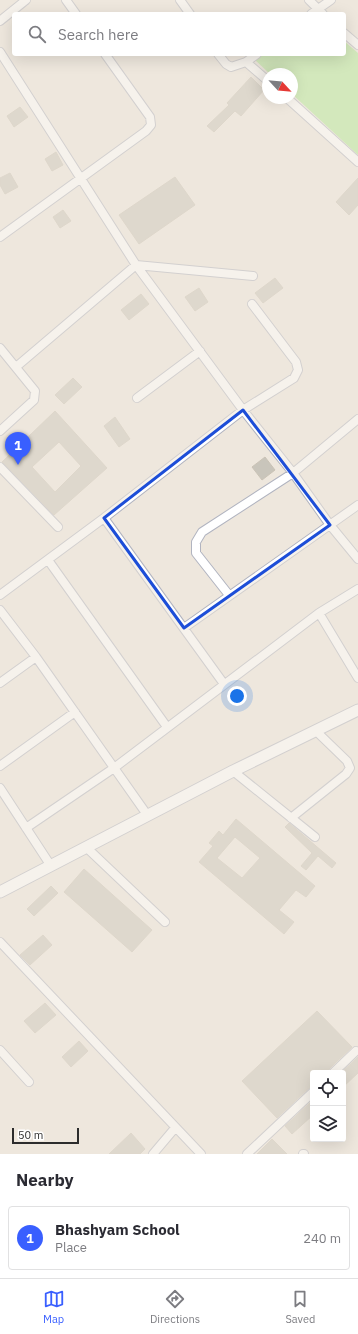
<!DOCTYPE html>
<style>
:root{--surface:#fff;--page:#f2f2f3;--text:#2b2b33;--muted:#7c7c81;--line:#e1e1e2;--accent:#395fff}
body{margin:0;font-family:"IBM Plex Sans",sans-serif;background:var(--page);color:var(--text)}
.controls{position:absolute;right:12px;bottom:12px;display:grid;overflow:hidden;border-radius:4px;box-shadow:0 4px 16px #0002}
.controls button{width:36px;height:36px;display:grid;place-items:center;padding:0;border:0;border-bottom:1px solid var(--line);background:var(--surface);color:var(--text);font:20px sans-serif}
.compass{position:absolute;left:262px;top:68px;width:36px;height:36px;border-radius:50%;background:var(--surface);box-shadow:0 4px 16px #0002;rotate:116deg}
.scale{position:absolute;left:12px;bottom:10px;width:67px;box-sizing:border-box;padding-left:4px;border:2px solid #2c2c2c;border-top:0;font-size:11px;line-height:14px;white-space:nowrap;color:#2c2c2c;-webkit-text-stroke:3px #fff;paint-order:stroke}
.you{position:absolute;left:237px;top:696px;width:14px;height:14px;margin:-10px;border:3px solid #fff;border-radius:50%;background:#1a73e8;box-shadow:0 0 0 6px #1a73e833}
.badge{display:grid;place-items:center;width:26px;height:26px;border-radius:50%;background:var(--accent);color:#fff;font-size:13px;font-weight:700}
.pin{position:absolute;translate:-50% -33px;filter:drop-shadow(0 1px 2px #0008)}
.pin::after{content:'';position:absolute;top:21px;width:14px;height:12px;background:inherit;clip-path:polygon(0 0,100% 0,50% 100%)}
.list{margin:0;padding:0;list-style:none}
h2{display:flex;justify-content:space-between;align-items:center;height:52px;margin:0;padding:0 16px;font-size:17px}
h2 small{font-size:13px;font-weight:400;color:var(--muted)}
.list li{display:grid;grid-template-columns:26px 1fr auto;gap:12px;align-items:center;box-sizing:border-box;height:64px;margin:0 8px 8px;padding:0 8px;border:1px solid var(--line);border-radius:4px}
.list b{display:block;font-size:15px;white-space:nowrap}
.list p{margin:0;font-size:13px;white-space:nowrap;color:var(--muted)}
.list em{font-size:13px;font-style:normal;color:var(--muted)}
.icon{flex:none;width:22px;height:22px;fill:none;stroke:currentColor;stroke-width:2;stroke-linecap:round;stroke-linejoin:round}
.map{position:relative;flex:none;width:358px;height:1154px;overflow:hidden}
.search{position:absolute;background:var(--surface);box-shadow:0 4px 16px #0002;left:12px;right:12px;top:12px;height:44px;display:flex;align-items:center;gap:10px;box-sizing:border-box;padding:0 14px;border-radius:4px;color:var(--muted);font-size:15px}
.sheet{height:124px;background:var(--surface)}
nav{display:flex;justify-content:space-around;align-items:center;box-sizing:border-box;height:56px;border-top:1px solid var(--line);background:var(--surface);font-size:11px;color:var(--muted)}
nav a{display:grid;justify-items:center;gap:2px}
nav .on{color:var(--accent)}
.map>svg:first-child{display:block}
.green{fill:#b2e995}
.building{fill:#c9c5bb;stroke:#cac3b6;fill-rule:evenodd}
.lines{fill:none;stroke-linecap:round;stroke-linejoin:round}
.street-casing{stroke:#b1b4c0;stroke-width:10}
.secondary-casing{stroke:#b1b4c0;stroke-width:13}
.street{stroke:#fff;stroke-width:8}
.secondary{stroke:#fff;stroke-width:11}
.marked{fill:none;stroke:#1d4ed8;stroke-width:3;stroke-linejoin:round}
</style>
<div class="map">
<svg width="358" height="1154" viewBox="0 0 358 1154">
<rect width="100%" height="100%" fill="#eee7dd"/>
<!-- green -->
<path class="green" d="M344 41 358 53V155L292 94V74H270L255 60 264 54H344Z"/>
<!-- building -->
<path class="building" d="M251 77 264 90 241 116 235 111 214 132 207 126 229 105 227 103Z
M20 107 28 117 14 127 7 116Z
M56 152 63 165 52 171 45 159Z
M10 173 18 187 5 194 0 185V178Z
M175 177 195 205 139 244 119 215Z
M358 178V205L349 215 336 202Z
M63 210 71 221 60 228 53 217Z
M275 278 283 288 263 303 255 293Z
M199 288 208 302 195 311 185 297Z
M141 294 149 304 129 320 121 310Z
M73 378 82 387 64 404 55 395Z
M55 411 107 468 54 515 2 462ZM59 442 81 466 55 492 32 467Z
M115 417 130 439 119 447 104 426Z
M265 457 275 470 262 480 252 467Z
M236 819 315 886 306 897 296 890 279 910 294 922 284 934 199 862 213 846 209 843 219 831 223 835ZM235 837 260 858 242 878 217 858Z
M289 823 336 863 332 868 318 856 306 870 301 866 312 853 285 827Z
M84 869 152 930 132 952 64 892Z
M51 886 58 893 34 916 27 909Z
M43 935 52 945 30 965 20 955Z
M45 1003 56 1015 35 1033 24 1021Z
M317 1011 352 1047 329 1069 328 1073H313V1087L309 1088 277 1118 242 1081Z
M79 1041 88 1051 71 1067 62 1057Z
M358 1057V1073L343 1087V1073H341Z
M313 1100V1115L292 1134 285 1126Z
M131 1133 145 1149 140 1154H109Z
M272 1139 287 1154H257Z"/>
<g class="lines">
<!-- street casing -->
<g class="street-casing">
<path id="street" d="M66 0 76 14
M180 0 190 14
M309 0 323 14
M311 14 331 0
M0 21 26 0
M344 33 358 45
M0 52 136 265 243 410 293 473 330 525 358 559
M218 54 226 64 231 67 246 62
M257 54 246 62 268 81
M287 98 358 162
M0 237 146 131 151 125 150 117 105 54
M0 348 35 391 34 400 0 431
M16 367 136 265 253 276
M137 398 200 351
M0 467 58 527
M104 518 224 684
M48 560 167 727
M0 595 104 518 243 410 294 378 298 370 296 362 252 304
M229 595 196 553V542L202 532 293 473 358 419
M0 610 36 657 148 816
M319 613 358 678
M184 628 358 505
M0 683 36 657
M0 766 75 712
M233 771 315 837
M0 788 51 866
M291 818 346 774 350 768 347 761 316 731
M26 828 114 768 319 613 358 589
M87 848 165 922
M0 942 201 1154
M0 1050 29 1082
M333 1073 356 1051
M153 1154 175 1128
M247 1154 313 1092
M303 1154H304"/>
</g>
<!-- secondary casing -->
<g class="secondary-casing">
<path id="secondary" d="M0 892 233 771 358 710"/>
</g>
<!-- street -->
<use href="#street" class="street"/>
<!-- secondary -->
<use href="#secondary" class="secondary"/>
</g>
<!-- marked area -->
<path d="M0 0H358V1154H0ZM243 410 330 525 184 628 104 518Z" fill="#eee7dd" fill-opacity=".55" fill-rule="evenodd"/>
<path class="marked" d="M243 410 330 525 184 628 104 518Z"/>
</svg>
<div class="controls">
<button><svg class="icon" aria-label="locate" viewBox="0 0 24 24"><circle cx="12" cy="12" r="6"/><path d="M12 2v4M12 18v4M2 12h4M18 12h4"/></svg></button>
<button><svg class="icon" aria-label="layers" viewBox="0 0 24 24"><path d="M12 4l9 5-9 5-9-5zM3 14l9 5 9-5"/></svg></button>
</div>
<svg class="compass" viewBox="-18 -18 36 36"><path d="M0-13l5 13h-10z" fill="#e53935"/><path d="M0 13l5-13h-10z" fill="#7c7c81"/></svg>
<div class="scale">50 m</div>
<div class="you"></div>
<div class="pin badge" style="left:18px;top:465px">1</div>
<div class="search"><svg class="icon" aria-label="search" viewBox="0 0 24 24"><circle cx="10" cy="10" r="6"/><path d="M15 15l6 6"/></svg>Search here</div>
</div>
<section class="sheet">
<h2>Nearby<small></small></h2>
<ul class="list">
<li><span class="badge">1</span><div><b>Bhashyam School</b><p>Place</p></div><em>240 m</em></li>
</ul>
</section>
<nav>
<a class="on"><svg class="icon" aria-label="map" viewBox="0 0 24 24"><path d="M3 6l6-2 6 2 6-2v14l-6 2-6-2-6 2zM9 4v14M15 6v14"/></svg>Map</a>
<a><svg class="icon" aria-label="directions" viewBox="0 0 24 24"><path d="M12 3l9 9-9 9-9-9zM9 14v-3h6M13 9l2 2-2 2"/></svg>Directions</a>
<a><svg class="icon" aria-label="saved" viewBox="0 0 24 24"><path d="M7 4h10v16l-5-4-5 4z"/></svg>Saved</a>
</nav>
